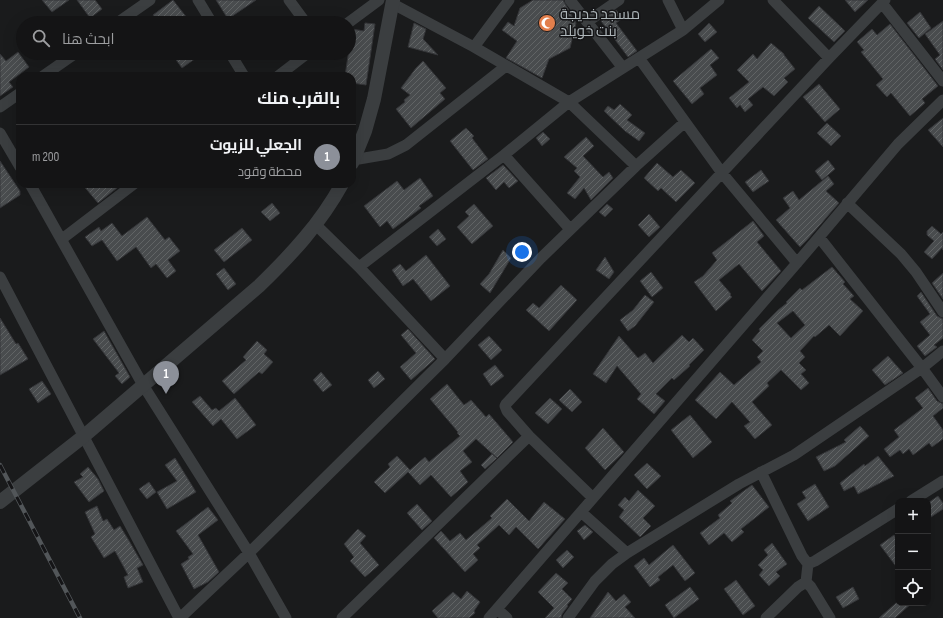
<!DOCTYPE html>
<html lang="ar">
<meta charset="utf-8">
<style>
:root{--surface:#141415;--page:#1d1d1e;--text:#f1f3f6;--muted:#9d9ea0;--line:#333334;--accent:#8c9099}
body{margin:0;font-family:"Sofia Sans Condensed",Cairo,sans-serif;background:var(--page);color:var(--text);direction:rtl}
.controls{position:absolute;right:12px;bottom:12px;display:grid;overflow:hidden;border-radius:8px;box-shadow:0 4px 16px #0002}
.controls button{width:36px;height:36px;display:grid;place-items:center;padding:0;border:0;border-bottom:1px solid var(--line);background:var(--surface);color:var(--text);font:20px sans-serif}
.you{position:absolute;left:522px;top:252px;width:14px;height:14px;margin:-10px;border:3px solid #fff;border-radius:50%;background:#1a73e8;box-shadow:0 0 0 6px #1a73e833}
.badge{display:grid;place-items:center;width:26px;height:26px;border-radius:50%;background:var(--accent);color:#fff;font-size:13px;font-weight:700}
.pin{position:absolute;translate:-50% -33px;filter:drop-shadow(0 1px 2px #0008)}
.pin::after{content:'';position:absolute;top:21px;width:14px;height:12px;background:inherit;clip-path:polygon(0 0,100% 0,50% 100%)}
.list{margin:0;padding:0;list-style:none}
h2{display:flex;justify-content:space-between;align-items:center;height:52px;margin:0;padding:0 16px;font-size:17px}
h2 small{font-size:13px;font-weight:400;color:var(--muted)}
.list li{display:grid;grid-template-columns:26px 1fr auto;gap:12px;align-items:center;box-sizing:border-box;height:64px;padding:0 16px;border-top:1px solid var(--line)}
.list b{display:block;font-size:15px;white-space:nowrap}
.list p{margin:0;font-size:13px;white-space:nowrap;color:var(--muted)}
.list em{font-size:13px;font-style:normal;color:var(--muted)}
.icon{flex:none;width:22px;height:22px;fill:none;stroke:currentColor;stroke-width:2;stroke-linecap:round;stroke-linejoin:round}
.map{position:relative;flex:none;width:943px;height:618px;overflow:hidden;direction:ltr}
.search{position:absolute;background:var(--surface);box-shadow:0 4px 16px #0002;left:16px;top:16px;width:340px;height:44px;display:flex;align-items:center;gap:10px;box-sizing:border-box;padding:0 14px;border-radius:22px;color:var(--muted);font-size:15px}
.panel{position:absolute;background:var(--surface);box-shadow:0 4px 16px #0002;left:16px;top:72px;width:340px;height:116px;border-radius:12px;direction:rtl}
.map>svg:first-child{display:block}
.building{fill:url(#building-hatch);stroke:#343538;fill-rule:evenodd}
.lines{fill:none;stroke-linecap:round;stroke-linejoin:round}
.minor{stroke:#3b3e40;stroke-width:11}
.tertiary{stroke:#3b3e40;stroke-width:14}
.rail-casing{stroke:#525659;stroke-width:4.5}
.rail{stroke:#151517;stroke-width:3;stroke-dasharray:9;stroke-linecap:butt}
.labels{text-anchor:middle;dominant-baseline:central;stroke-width:3;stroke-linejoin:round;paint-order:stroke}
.poi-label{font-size:15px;fill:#aeb6ba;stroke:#151517;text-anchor:start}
</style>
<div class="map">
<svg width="943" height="618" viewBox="0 0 943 618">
<defs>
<pattern id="building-hatch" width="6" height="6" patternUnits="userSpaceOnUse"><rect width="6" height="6" fill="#494c4e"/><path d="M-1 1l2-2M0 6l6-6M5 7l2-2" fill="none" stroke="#616465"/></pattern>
</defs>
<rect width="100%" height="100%" fill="#1a1b1c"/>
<!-- building -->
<path class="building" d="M42 0H69L52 12Z
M77 0H95L102 9 90 18Z
M173 0 191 23H158L153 15Z
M216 0H256L228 19Z
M533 0H563L576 23 570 48 549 59 542 78 506 58 517 41 502 30 508 22 514 26 520 8Z
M845 0H868L855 12Z
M819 6 845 31 834 42 808 18Z
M616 10 623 18 616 23 637 51 628 57 601 21Z
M920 12 931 28 919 38 907 23Z
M943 21V70L935 59 940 55 925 34Z
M365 23 375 24 366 85 352 83V76H345L352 29 364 31Z
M414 23 426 29 423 39 438 55 408 47Z
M709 23 717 32 705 42 698 34Z
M890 24 938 86 922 99 925 103 910 116 891 93 887 97 876 85 883 79 861 52 864 50 857 42 872 29 877 35Z
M771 43 784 54V55L795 69 784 78 788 82 774 96 763 87 748 99 753 105 745 112 740 105 737 108 729 98 749 82 737 70 753 54 757 59Z
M711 49 719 58 710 65 717 75 700 88 704 94 692 104 673 81Z
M18 52 29 67 9 82 13 87 0 96V54L6 61Z
M171 53H203L182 68Z
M423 61 446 88 440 93 445 99 411 128 396 109 405 102 404 100 410 95 401 88 416 68Z
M819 84 840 109 825 122 803 97Z
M620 104 632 115 627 120 645 133 639 141 625 131 604 111 608 106 614 110Z
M943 118V147L928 130Z
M827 123 841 136 831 146 817 133Z
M466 128 474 136 472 138 488 159 473 170 450 141Z
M543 132 550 139 542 146 536 138Z
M586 137 594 146 583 156 603 177 609 172 613 178 591 200 584 188 575 199 567 193 580 177 574 171 577 168 564 157Z
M828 160 835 169 822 180 815 171Z
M0 161 20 191V195L0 208Z
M657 163 673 177 681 170 695 183 676 202 661 188 658 191 644 178Z
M503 165 518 181 509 188 504 182 496 190 486 178Z
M761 170 769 181 753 192 745 182Z
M828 176 834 184 826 191 839 203 807 240 800 247 776 220 790 208 783 198 793 191 799 200Z
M420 178 433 196 419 206 421 208 393 229 387 221 380 227 364 206 397 181 404 190Z
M82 184H122L98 203Z
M272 203 280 213 270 221 261 212Z
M474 204 493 226 472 244 457 227 469 216 465 212Z
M607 204 613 209 605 217 599 212Z
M649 214 660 227 649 237 638 225Z
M147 217 165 240 169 237 180 251 168 260 176 271 167 278 156 264 151 268 136 247 117 261 102 240 92 246 85 237 99 227 101 231 112 223 122 236Z
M753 221 764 236 757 242 781 271 762 291 739 264 719 280 731 294 730 295 732 297 716 311 694 282 703 276 717 260 712 253Z
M932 226 941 234 943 232V250L942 248 932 259 924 252 934 241 927 235V231Z
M242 228 252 240 224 262 214 250Z
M438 229 446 239 437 246 429 237Z
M503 250 511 258 490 293 480 284 489 274Z
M426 255 450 286 431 301 413 279 403 286 392 270 400 264 406 271Z
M605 257 614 272 609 279 596 270Z
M832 267 845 282 843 284 854 296 850 299 863 311 840 336 829 325 815 337 814 336 800 351 805 357 799 363 806 370 801 374 809 383 801 390 781 370 767 383 769 386 752 402 772 425 755 439 744 426 750 422 732 402 716 419 695 400 720 372 734 385 761 362 757 357 763 351 752 340 760 331 759 329 778 310 787 303 786 302 800 288 802 290ZM793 311 805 325 791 338 777 323Z
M224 268 236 284 228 290 216 274Z
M651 272 663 288 652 297 640 281Z
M943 273V299L932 283Z
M561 285 577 300 549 331 526 310 533 303 539 308Z
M921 292 937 316 943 319V338L934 345 937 347 925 356 917 346 930 335 920 322 930 314 917 296Z
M645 295 654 302 635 326 628 331 620 320 633 310Z
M0 318 16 344 18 343 28 359 0 375Z
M408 329 435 359 411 380 400 367 416 353 401 335Z
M104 331 130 377 122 384 115 376 119 373 93 339Z
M682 335 689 342 693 338 704 350 689 365 690 366 674 380 672 378 656 394 665 401 654 414 637 399 641 394 617 366 606 383 593 374 619 336 638 358 645 353 653 363Z
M489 336 502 350 491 360 478 345Z
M257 341 267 350 264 354 273 362 262 374 259 372 234 394 222 381 246 360 243 357Z
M888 356 903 373 885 385 872 370Z
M495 365 504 376 491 386 483 374Z
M378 371 385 379 374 388 368 380Z
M321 372 332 385 323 392 313 380Z
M42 381 51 394 38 403 29 389Z
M447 384 464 405 471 400 486 417 489 414 513 442 497 458 476 439 463 451 472 462 460 471 468 482 451 497 431 475 420 485 408 472 385 493 374 482 390 467 388 464 397 456 410 470 425 457 429 462 460 436 457 433 458 432 430 399Z
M928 388 937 401 943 404V408L933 416 943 430V439L932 447 929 443 913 455 909 449 903 454 900 450 890 457 884 449 899 437 894 430 923 408 915 398Z
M570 389 582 402 572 412 559 400Z
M200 396 212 410 216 408 219 411 235 398 256 425 237 439 221 419 213 426 192 402Z
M550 398 562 409 548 424 535 413Z
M690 415 712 442 693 458 671 430Z
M860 426 869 436 835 466 824 471 816 457 846 442 844 440Z
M603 428 624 452 605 470 585 448Z
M492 454 497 458 485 469 481 465Z
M878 456 894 476 858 494 854 486 844 491 840 483 864 464 865 466Z
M175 458 196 492 167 509 157 492 177 481 165 465Z
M647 463 661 476 647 489 634 475Z
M88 467 98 479 104 491 89 502 74 482 83 477 80 474Z
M149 482 156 492 147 499 139 489Z
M815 484 829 507 808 521 797 504 806 498 802 492Z
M752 485 769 507 741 529 744 532 732 542 724 533 709 545 700 533 720 518 718 515 732 503 730 501Z
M638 490 655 506 643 518 651 526 640 537 619 517 624 510 618 505 625 497 629 501Z
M938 496 943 503V509L928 519V503Z
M507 499 529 521 544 502 565 519 538 549 516 527 509 535 499 525 477 545 480 548 473 554 478 560 465 572 434 538 441 531 450 541 460 533 466 540 492 518 490 516Z
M417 504 432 521 422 530 407 513Z
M97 506 103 521 107 519 114 530 120 526 128 539 143 565 137 568 143 582 128 588 124 577 128 575 115 551 104 558 91 537 95 534 85 512Z
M208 507 218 520 198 535 219 572 208 582 194 589 181 564 189 559 188 557 193 554 176 531Z
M585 525 593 532 584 540 577 531Z
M358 529 366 536 360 543 379 565 365 577 350 561 354 557 344 544Z
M894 535 898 541V569L880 545Z
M772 543 787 564 776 572 780 576 769 586 759 575 763 570 758 565 768 555 764 550Z
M673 545 695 573 685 581 673 565 658 577 660 580 650 587 634 566 644 558 649 565Z
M567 550 574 557 563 568 556 560Z
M556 573 568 583 562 589 572 599 567 605 568 606 562 614 561 618H545L554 608 538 592Z
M736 580 755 606 743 615 724 589Z
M690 587 699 599 674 618 665 605Z
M853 587 859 599 843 608 836 597Z
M467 591 480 602 474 611 475 613 469 618H438L432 611 453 592 461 599Z
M608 592 616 601 624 594 631 602 625 607 635 618H590Z
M896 603H912L895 618H879Z"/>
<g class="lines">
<!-- minor -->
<path class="minor" d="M198 0 212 23
M289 0 306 23
M570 0 623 68
M668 0 683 30
M773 0 829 58
M882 3 943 81
M393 4 474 47 569 102 636 166
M587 22 619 0
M117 23 150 0
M348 23 379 0
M474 47 509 0
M230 53 244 76
M639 58 722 173 797 263
M43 76 76 53
M278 76 308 53
M0 107 20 93
M0 133 20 167
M504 155 570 229
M353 160 388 154 406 145 506 66
M30 184 143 385 249 553 286 618
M847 203 901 254 916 272 943 312
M316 225 359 267 445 359
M819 237 922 368 943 397
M62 239 134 184
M359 267 504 155 569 102 683 30 719 0
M0 277 179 618
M761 472 802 556 808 564 806 582
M593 498 529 436 507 411 505 406 506 404 829 58 885 0
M911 501 943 481
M581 512 627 553
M808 564 815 561 898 509
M806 582 811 587 830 618
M497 609 507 618
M180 618 249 553 445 359 541 258 636 166 685 122
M342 618 529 436
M489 618 797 263 898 144 943 100
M568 618 595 581 612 564 627 553 739 484 794 455 922 368 943 351
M766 618 798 587 806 582"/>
<!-- tertiary -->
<path class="tertiary" d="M352 163 365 131 374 99 393 0
M0 502 84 436 259 286C291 255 320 224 342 184"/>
<!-- rail casing -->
<g class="rail-casing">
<path id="rail" d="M0 465 80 618"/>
</g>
<!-- rail -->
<use href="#rail" class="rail"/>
</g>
<!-- icons -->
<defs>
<g id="mosque-disc" transform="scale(0.9)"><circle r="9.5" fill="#e27f4c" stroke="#151517"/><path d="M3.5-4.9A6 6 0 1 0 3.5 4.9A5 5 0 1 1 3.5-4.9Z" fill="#fff"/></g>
</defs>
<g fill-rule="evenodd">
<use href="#mosque-disc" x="547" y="23"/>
</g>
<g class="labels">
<!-- poi labels -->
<g class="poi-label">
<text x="560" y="14">مسجد خديجة<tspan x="560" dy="17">بنت خويلد</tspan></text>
</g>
</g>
</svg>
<div class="controls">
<button>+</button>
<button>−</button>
<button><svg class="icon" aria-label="locate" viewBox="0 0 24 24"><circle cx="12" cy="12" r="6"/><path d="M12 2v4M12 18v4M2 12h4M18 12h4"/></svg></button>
</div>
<div class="you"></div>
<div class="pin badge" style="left:166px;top:394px">1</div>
<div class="search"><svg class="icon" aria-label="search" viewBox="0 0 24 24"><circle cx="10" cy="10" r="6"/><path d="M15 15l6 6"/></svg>ابحث هنا</div>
<section class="panel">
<h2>بالقرب منك<small></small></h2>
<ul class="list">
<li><span class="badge">1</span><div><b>الجعلي للزيوت</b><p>محطة وقود</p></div><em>200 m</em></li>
</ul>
</section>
</div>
